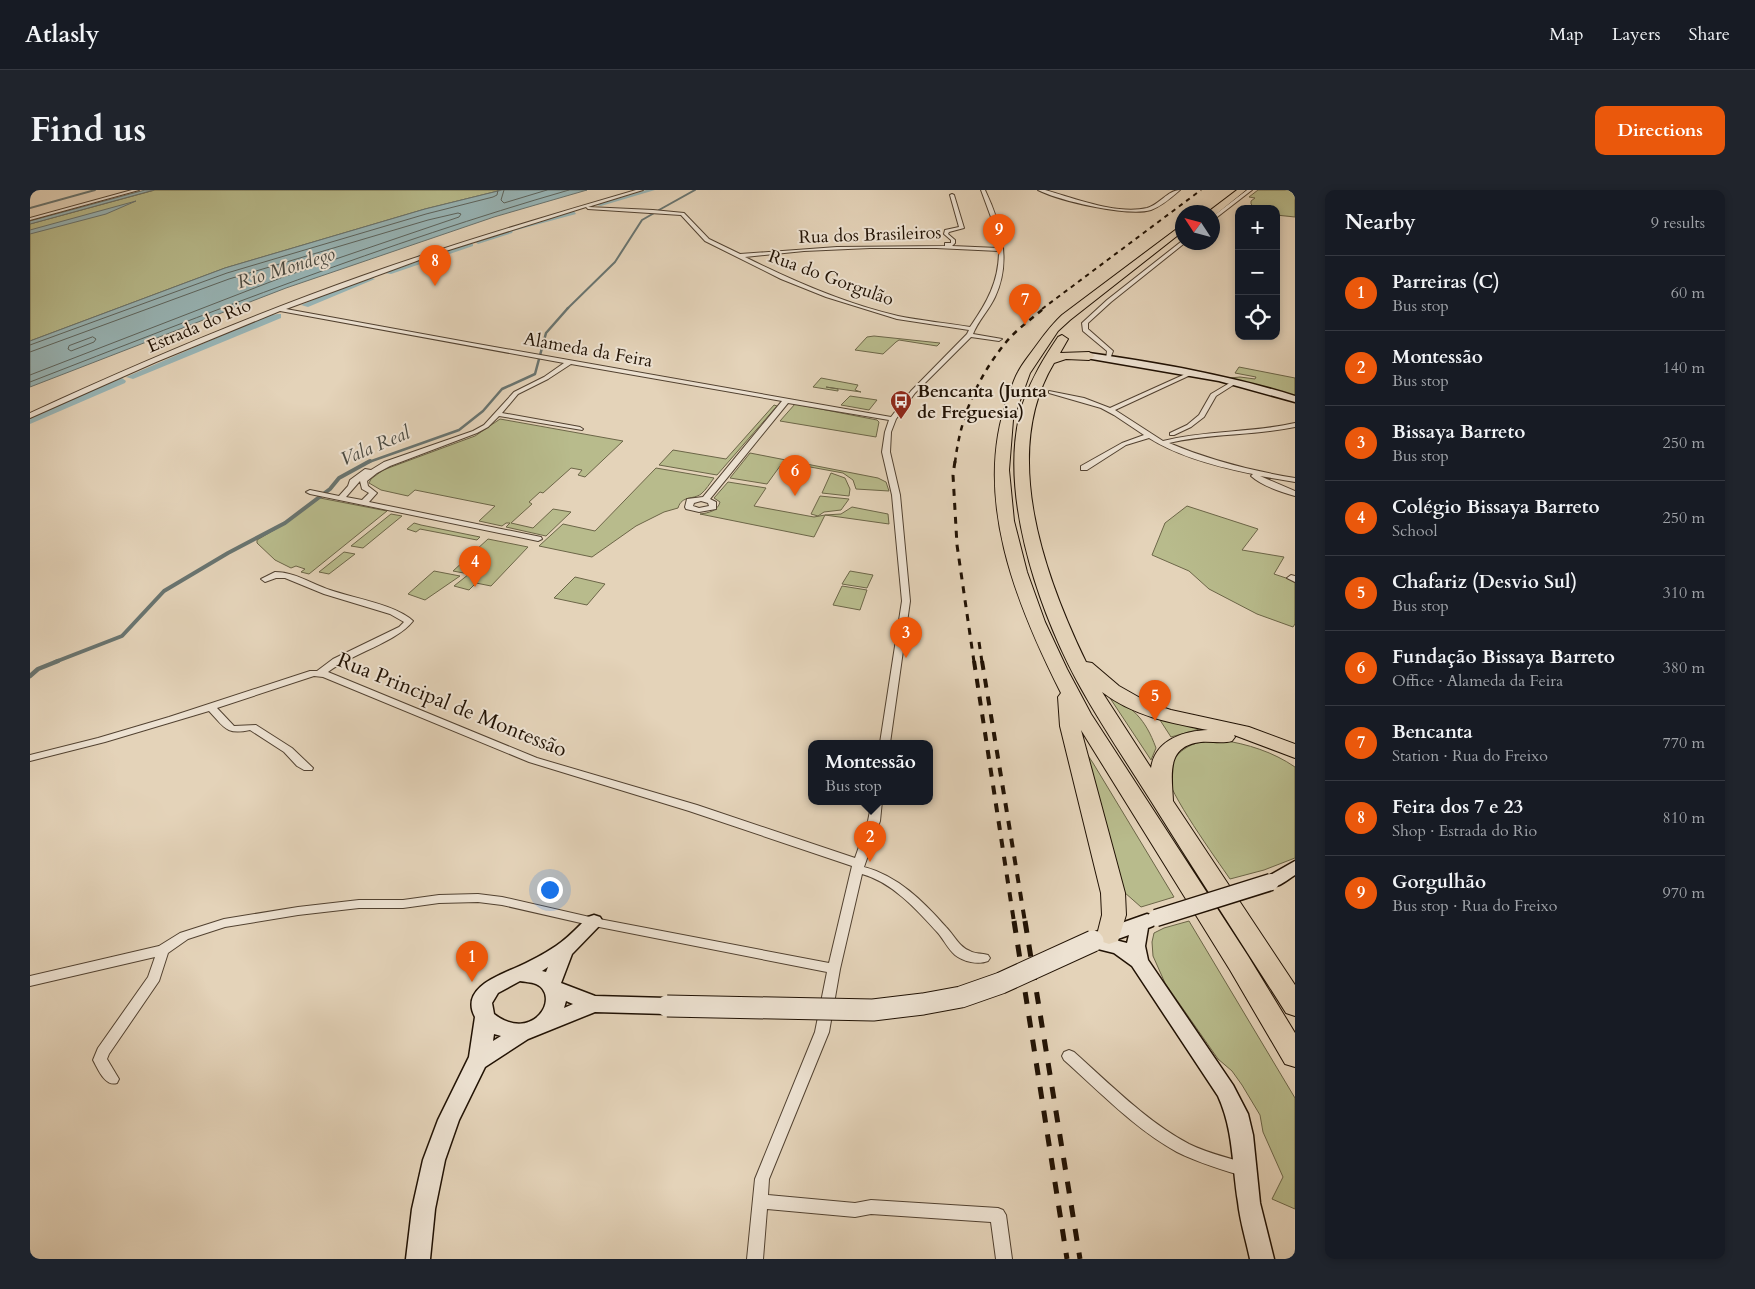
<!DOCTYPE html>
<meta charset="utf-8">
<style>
:root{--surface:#171b24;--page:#20242c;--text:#f1f3f6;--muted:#9ea1a6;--line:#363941;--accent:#ea580c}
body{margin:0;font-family:Cardo,serif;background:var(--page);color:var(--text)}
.controls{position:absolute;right:15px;top:15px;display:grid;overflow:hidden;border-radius:10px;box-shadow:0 2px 8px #0003}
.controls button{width:45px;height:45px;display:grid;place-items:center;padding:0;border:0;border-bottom:1px solid var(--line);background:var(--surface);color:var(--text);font:25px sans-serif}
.compass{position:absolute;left:1145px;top:15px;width:45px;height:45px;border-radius:50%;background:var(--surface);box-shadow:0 2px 8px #0003;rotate:306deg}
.you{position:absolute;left:519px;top:699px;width:18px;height:18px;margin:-12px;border:4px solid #fff;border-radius:50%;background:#1a73e8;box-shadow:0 0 0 8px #1a73e833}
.badge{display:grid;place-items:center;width:32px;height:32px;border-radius:50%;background:var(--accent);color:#fff;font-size:16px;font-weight:700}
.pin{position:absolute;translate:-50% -41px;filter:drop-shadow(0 1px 2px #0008)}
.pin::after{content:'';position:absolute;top:26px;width:18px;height:15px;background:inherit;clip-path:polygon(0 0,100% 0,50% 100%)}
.popup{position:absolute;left:778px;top:550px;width:125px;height:65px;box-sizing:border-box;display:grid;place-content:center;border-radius:10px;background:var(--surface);filter:drop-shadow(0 1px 4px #0005);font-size:16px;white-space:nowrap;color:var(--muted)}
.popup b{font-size:19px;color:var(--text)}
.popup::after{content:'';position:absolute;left:50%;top:100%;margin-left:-10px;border:10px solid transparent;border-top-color:var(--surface)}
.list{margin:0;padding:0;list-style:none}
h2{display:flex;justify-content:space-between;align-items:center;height:65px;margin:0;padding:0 20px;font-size:21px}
h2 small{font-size:16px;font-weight:400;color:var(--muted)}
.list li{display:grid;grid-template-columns:32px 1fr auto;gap:15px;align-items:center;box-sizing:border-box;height:75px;padding:0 20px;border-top:1px solid var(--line)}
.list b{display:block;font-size:19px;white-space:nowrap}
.list p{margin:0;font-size:16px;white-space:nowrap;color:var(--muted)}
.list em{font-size:16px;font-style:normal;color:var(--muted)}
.icon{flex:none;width:28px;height:28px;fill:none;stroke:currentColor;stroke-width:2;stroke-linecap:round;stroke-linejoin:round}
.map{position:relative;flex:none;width:1265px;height:1069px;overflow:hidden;border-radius:10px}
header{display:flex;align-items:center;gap:30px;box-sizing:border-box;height:70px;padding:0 25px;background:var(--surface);border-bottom:1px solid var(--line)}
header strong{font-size:24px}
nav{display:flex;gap:28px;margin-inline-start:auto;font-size:18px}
.intro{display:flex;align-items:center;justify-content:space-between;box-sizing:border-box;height:120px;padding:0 30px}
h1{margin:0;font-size:35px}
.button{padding:12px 22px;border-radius:10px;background:var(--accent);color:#fff;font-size:18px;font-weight:700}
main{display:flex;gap:30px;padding:0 30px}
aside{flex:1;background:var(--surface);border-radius:10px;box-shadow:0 2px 8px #0003}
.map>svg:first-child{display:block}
.green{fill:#b8bb8c;stroke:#6c6648}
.water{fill:#98b6b8;stroke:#687470}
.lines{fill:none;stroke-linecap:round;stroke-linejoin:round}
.shore{stroke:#5c645e;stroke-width:1}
.stream-far3{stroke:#687470;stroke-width:2}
.stream-far2{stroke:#687470;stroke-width:2.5}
.stream-far1{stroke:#687470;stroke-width:4}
.stream{stroke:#687470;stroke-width:4.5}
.canal{fill:#98b6b8;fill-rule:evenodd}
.street-casing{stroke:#524231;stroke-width:2}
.secondary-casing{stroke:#211204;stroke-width:3}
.highway-casing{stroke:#211204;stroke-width:2}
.street{fill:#ede2d2;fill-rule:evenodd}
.secondary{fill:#ede2d2;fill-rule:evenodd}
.highway{fill:#e4d3b9;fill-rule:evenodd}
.rail-far4{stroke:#211204;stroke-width:2;stroke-dasharray:4.5 4.5;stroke-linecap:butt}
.rail-far3{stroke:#211204;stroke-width:2.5;stroke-dasharray:5.5 5.5;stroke-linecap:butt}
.rail-far2{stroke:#211204;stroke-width:3;stroke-dasharray:7 7;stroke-linecap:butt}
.rail-far1{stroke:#211204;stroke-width:4;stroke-dasharray:9 9;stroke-linecap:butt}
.rail{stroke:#211204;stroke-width:5;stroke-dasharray:12 12;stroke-linecap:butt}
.secondary-bridge-far1-casing{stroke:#211204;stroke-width:19;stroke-linecap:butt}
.secondary-bridge-casing{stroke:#211204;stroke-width:23;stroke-linecap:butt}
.secondary-bridge-far1{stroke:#ede2d2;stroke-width:16}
.secondary-bridge{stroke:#ede2d2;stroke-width:21}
.labels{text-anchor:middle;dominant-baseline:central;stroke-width:4;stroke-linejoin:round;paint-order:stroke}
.far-street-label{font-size:18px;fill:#211204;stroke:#ede2d2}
.far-poi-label{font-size:18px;font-weight:bold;fill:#211204;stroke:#ede2d2;text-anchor:start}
.far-water-label{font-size:19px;font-style:italic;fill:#4b4b43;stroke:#ede2d2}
.street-label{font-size:21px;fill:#211204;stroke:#ede2d2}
</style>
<header>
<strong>Atlasly</strong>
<nav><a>Map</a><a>Layers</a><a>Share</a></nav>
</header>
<div class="intro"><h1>Find us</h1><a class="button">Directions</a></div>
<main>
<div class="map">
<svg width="1265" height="1069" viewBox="0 0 1265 1069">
<rect width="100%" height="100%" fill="#e4d3b9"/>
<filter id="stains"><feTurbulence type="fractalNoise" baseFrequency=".004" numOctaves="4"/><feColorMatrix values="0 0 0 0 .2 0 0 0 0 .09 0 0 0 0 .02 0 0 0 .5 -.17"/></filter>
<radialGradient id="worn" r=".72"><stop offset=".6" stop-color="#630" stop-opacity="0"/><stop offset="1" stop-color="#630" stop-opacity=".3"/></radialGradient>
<!-- green -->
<path class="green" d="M125 0H472L395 19 195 78 0 151V34Z
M1228 0H1265V27L1246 25V19L1225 18 1221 14V11L1225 8 1219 7Z
M844 146 910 153 907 156 869 150 866 152 853 164 825 160 837 147Z
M1209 177 1265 188V206L1200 188 1210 187 1225 189 1226 187 1205 183Z
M791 188 828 195 825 200 831 202 796 197 808 199V201L783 197Z
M820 206 847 210 839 220 811 215Z
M765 214 847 230 849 232 846 247 750 231Z
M744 215 747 216 687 285 629 275 643 260 696 269Z
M470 229 593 251 555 287 548 285 552 280 541 278 513 303 510 302 499 312 502 314 481 333 503 338 523 319 541 322 516 346 476 337 480 333H476L472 336 449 331 465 316 385 300 378 306 351 300 339 293 341 289 353 280 445 246Z
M720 263 848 288 856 292 859 301 826 299 823 290 813 283 753 272 737 294 700 288Z
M626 278 684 288C680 293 676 300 671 304 663 310 652 305 648 318L634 322 606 336 562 367 509 356 533 334 565 341Z
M801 283 815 288 820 299 819 306 792 303Z
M698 292 736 298 724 316 784 327 795 325 784 347 670 324C678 323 688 321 690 312L684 308Z
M790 306 819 309 811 320 794 322 788 326 781 324Z
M290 308 357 321 279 384 271 382 275 379 266 376 261 378 245 370 227 353V350L256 333Z
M1157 316 1228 339 1212 360 1254 367 1244 384 1265 391V434L1263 437 1227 424 1179 399 1159 381 1122 365 1135 333Z
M822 317 858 324 859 334 795 325 811 324Z
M361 324 372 326 333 358 321 356Z
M384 333 391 335 450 347 447 350 390 339 386 342 377 339Z
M458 349 498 357 461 396 446 393 439 400 424 396 439 384 423 381Z
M314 362 325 364 299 384 289 382Z
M404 381 430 386 395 410 378 404Z
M820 381 843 385 837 398 812 394Z
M545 387 575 394 557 415 524 408Z
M812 396 837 400 830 420 803 415Z
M1076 502C1103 518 1115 528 1126 558L1121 570Z
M1128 527 1173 538 1141 547Z
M1191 550C1218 554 1243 562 1265 577V668L1234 680 1200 689C1187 670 1137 601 1137 583 1137 576 1142 571 1146 566 1160 552 1172 551 1191 550Z
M1053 558 1063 573 1144 707 1111 717 1094 702Z
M1159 731 1265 908V1019L1242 1009 1253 987 1233 942 1230 925 1212 895 1202 881 1188 869 1135 793 1123 766 1122 752 1124 743 1134 738Z"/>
<!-- water -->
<path class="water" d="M115 0H124L0 34V31Z
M472 0H557L464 27 256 98 0 197V151L195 78 395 19Z
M106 11 76 24 0 44V40Z"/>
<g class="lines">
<!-- shore -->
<path class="shore" d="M474 0 471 10 474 13 517 0
M63 147 66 149 64 152 41 161 38 159 39 156Z
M0 155 197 83 396 24 463 7 467 5 468 0
M0 162 199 89 398 30 428 23 431 24 429 27 253 87 0 185
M0 192C178 123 355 53 539 0"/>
<!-- stream-far3 -->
<path class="stream-far3" d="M0 18 65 0
M629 20 665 0
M537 119 585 72 612 30 626 22"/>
<!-- stream-far2 -->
<path class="stream-far2" d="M336 273 429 240 453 221 472 199 505 184 516 143 538 118"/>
<!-- stream-far1 -->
<path class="stream-far1" d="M25 472 92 446 134 401 198 363 255 333 300 299 309 288 340 271"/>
<!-- stream -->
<path class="stream" d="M0 486 8 479 28 471"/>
<!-- canal -->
<path class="canal" d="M616 0H625L571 16 566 15Z
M544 21 546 24 483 41 482 43 448 54 445 52Z
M441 53 443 54V56L361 84 355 83Z
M338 87 345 89 278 117 271 115Z
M248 124H251V128L103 189 96 187 237 126Z
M92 188 96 191 95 193 0 234V228Z"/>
<!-- street casing -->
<g class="street-casing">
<path id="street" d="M102 0H109L0 30V28Z
M606 0H613L558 17 623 20 654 23 679 49 710 64 807 57 915 56V53H921V50L914 44 915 40 929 37 920 5 922 4 924 5 934 38 919 42 918 44 925 50V53L922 56 968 58 965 38 951 0H955C971 34 982 71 965 107 959 120 948 131 943 144L972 149 969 151 941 147 885 203 866 229 861 242 860 262 870 305 880 411 860 553H850L872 411 862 305 852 262 855 242 859 230 758 213 680 309 686 312V319L669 322 656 319 655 317 657 309 673 307 752 211 541 174 518 189 488 204 472 223 550 237 553 239 552 240 469 226 458 237 447 243 360 276 347 283 337 291 338 296 347 303 339 312 511 347 512 349 508 351 280 304 276 302 280 300 309 306 318 296 320 290 335 279 341 280 354 272 443 241 454 235 484 202 514 187 534 173 250 121 126 172 0 228V223C109 173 219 126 332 86 422 54 514 27 606 0ZM556 17 558 19 651 25 675 51 751 89 796 107 867 129 939 140 937 144 881 201 861 227 442 153 256 119 403 65ZM840 58H906L969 61C969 91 957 113 940 137 917 133 892 131 868 126 816 114 763 91 715 67L774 61ZM330 291 332 299 339 303 332 310 316 307ZM671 311 678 313 679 316 669 318 663 316 664 313Z
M1008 0H1015C1044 8 1086 25 1117 18 1129 15 1138 0 1150 0 1142 7 1132 16 1121 20 1098 27 1030 11 1008 0Z
M1217 0H1222L1182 31V27Z
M1152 51V52H1156L1081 112 1058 133V139L1083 161 1080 169H1076L1077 161 1053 141 1052 133 1077 110Z
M1162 181 1167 182 1085 220 1133 251C1176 240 1221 243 1265 233V237C1223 246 1180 243 1139 253 1179 270 1222 281 1265 288V292L1230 286 1265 301V306C1251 302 1232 296 1221 286L1223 284C1188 277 1149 267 1119 248L1096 255 1057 280H1051V276L1092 253 1114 245 1084 225 1071 218 1019 203V201L1054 208 1080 218Z
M1203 191 1208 192 1186 206 1174 227 1161 237 1144 245H1140V243L1157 235 1169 225 1181 204Z
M245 382C265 382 282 394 300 400 323 408 367 415 383 431 367 452 321 464 298 482L507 568 667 615 825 668 838 631 842 611H852L850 631 834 677C868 686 893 711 916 737 924 745 929 757 940 761 945 764 952 763 958 765L960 768 958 771C948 775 934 772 925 765 918 759 914 750 908 743 887 720 862 692 832 684L810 779 799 842 739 989 738 1005 825 1013 841 1010 968 1018 973 1020 976 1025 982 1069H966L961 1032 841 1024 825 1027 737 1019 733 1069H717L725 989 785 842 797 782 564 736 472 715 448 712 409 713 373 718H329L268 725 195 737 158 749 138 763 129 791 79 864 77 869 89 889 87 893C75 897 68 879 63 870L68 858 118 787 125 767 0 796V786L129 756 150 743 194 729 268 717 329 710H373L409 705 448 704 472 707 564 728 799 773 822 676 659 621 499 572 293 487 284 486 187 518 204 536 226 535 262 558 283 578 282 580H274L267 576 254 562 220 540C196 545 195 538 179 521L75 552 0 571V565L68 548 139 527 280 481H287L303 469 369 437 374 432 360 424 294 404 255 388H246L235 392 231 389Z
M1261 385 1265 386V392L1257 388Z
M1039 860 1044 862C1080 894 1116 931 1159 954 1179 964 1201 968 1221 975L1223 980 1221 985 1216 987C1193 980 1169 973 1147 962 1105 939 1070 902 1034 870L1032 866 1034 862Z"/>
</g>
<!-- secondary casing -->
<g class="secondary-casing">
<path id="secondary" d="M1059 163C1129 173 1198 185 1265 206V212L1189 191 1056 168 1054 166Z
M1265 671V685C1255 691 1247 700 1235 696L1232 692 1235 688Z
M1117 724 1123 726 1126 731 1123 736 1118 738 1115 756 1118 770 1203 895 1218 924 1223 945 1230 1013 1244 1069H1220C1216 1050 1210 1031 1208 1012 1202 976 1204 941 1188 906L1102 776 1084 763 1056 756 1054 751 1056 746 1065 745 1066 742ZM1099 745 1097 753 1085 750Z
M564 725 570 727 573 732 542 764 531 793 565 806 637 808 644 811 647 816 644 821 637 824 565 822 498 849 455 877 429 930 415 970 405 1019 400 1069H376L382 1019 393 970 408 930 439 867 445 827C430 799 467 786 485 778 499 772 514 764 526 756 538 748 548 737 558 727ZM518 777 516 782 512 781ZM490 791C495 792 501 792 506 794 532 806 503 854 464 824L462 813 468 803ZM536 811 543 814 534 818ZM464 844 471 846 463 851Z"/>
</g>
<!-- highway casing -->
<g class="highway-casing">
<path id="highway" d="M1207 0H1216L1185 25 1178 22Z
M1152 35V42L1040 130 1028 141 1000 183 983 230 979 280 984 331 997 382 1015 432 1037 479 1061 524 1218 766 1265 843V877L1255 874 1200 780 1051 540 1095 703 1096 725 1088 751 1079 754 1070 751 1067 745 1072 725 1071 703 1030 536 1028 507 1031 503C986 414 942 306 978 207 981 199 984 189 988 182 992 174 998 167 1003 160 1012 148 1020 136 1032 125Z
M1032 145 1038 149 1030 163 1059 162 1065 166 1059 170 1036 169 1024 173C970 263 1014 385 1056 472L1062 473 1089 496 1119 513 1141 520 1219 537 1265 554V568L1204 545 1205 547 1202 551C1192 554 1181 551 1171 552 1135 556 1142 586 1143 611L1265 795V826L1256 823C1211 752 1165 682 1121 611 1096 571 1069 532 1047 491 1007 416 966 296 993 213 1002 187 1014 168 1028 147ZM1072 502C1103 526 1141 533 1178 540 1153 541 1125 550 1121 578Z"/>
</g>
<!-- street -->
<use href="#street" class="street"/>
<!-- secondary -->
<use href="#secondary" class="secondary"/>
<!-- highway -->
<use href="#highway" class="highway"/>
<!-- rail-far4 -->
<path class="rail-far4" d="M1012 119 1171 0"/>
<!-- rail-far3 -->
<path class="rail-far3" d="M925 273C930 227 948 186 977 151 987 139 1002 129 1014 118"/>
<!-- rail-far2 -->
<path class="rail-far2" d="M925 271 923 285 927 355 944 472
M949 452 952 472"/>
<!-- rail-far1 -->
<path class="rail-far1" d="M944 471 984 732
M952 471 995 732"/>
<!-- rail -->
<path class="rail" d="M984 731 1037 1069
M995 731 1050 1069"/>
<!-- secondary-bridge-far1 casing -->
<g class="secondary-bridge-far1-casing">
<path id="secondary-bridge-far1" d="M1126 728 1241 692"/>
</g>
<!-- secondary-bridge casing -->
<g class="secondary-bridge-casing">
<path id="secondary-bridge" d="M637 816 843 820 893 814 931 807 971 793 1063 751"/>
</g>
<!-- secondary-bridge-far1 -->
<use href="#secondary-bridge-far1" class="secondary-bridge-far1"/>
<!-- secondary-bridge -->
<use href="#secondary-bridge" class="secondary-bridge"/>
</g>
<!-- icons -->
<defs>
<g id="bus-pin" transform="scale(1.125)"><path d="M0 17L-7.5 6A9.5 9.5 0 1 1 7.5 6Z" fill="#8f2418" stroke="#ede2d2"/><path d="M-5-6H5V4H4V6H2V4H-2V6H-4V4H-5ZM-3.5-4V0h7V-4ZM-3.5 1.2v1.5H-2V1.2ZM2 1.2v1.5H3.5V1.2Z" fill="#fff"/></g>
</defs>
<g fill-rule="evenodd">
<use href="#bus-pin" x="871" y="211"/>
</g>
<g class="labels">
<!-- far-street labels -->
<g class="far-street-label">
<text transform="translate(840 45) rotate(-2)">Rua dos Brasileiros</text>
<text transform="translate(801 88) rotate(20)">Rua do Gorgulão</text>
<text transform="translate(169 136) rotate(-23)">Estrada do Rio</text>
<text transform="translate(558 160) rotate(10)">Alameda da Feira</text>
</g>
<!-- far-poi labels -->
<g class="far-poi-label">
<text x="887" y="201">Bencanta (Junta<tspan x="887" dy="21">de Freguesia)</tspan></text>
</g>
<!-- far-water labels -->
<g class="far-water-label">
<text transform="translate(256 78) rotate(-17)">Rio Mondego</text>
<text transform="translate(345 256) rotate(-23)">Vala Real</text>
</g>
<!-- street labels -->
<g class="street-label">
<text transform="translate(422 515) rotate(22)">Rua Principal de Montessão</text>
</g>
</g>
<rect width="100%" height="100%" filter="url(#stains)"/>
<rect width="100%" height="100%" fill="url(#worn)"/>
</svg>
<div class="controls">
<button>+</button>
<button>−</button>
<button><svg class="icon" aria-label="locate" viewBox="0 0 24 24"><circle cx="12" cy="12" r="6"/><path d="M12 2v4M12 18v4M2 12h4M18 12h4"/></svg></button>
</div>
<svg class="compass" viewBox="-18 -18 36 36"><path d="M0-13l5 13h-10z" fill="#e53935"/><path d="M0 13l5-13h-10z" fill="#9ea1a6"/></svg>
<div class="you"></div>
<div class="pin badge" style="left:442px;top:792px">1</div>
<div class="pin badge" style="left:840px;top:672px">2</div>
<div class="popup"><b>Montessão</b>Bus stop</div>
<div class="pin badge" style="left:876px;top:468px">3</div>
<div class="pin badge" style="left:445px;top:397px">4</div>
<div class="pin badge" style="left:1125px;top:531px">5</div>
<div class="pin badge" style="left:765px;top:306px">6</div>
<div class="pin badge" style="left:995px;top:135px">7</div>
<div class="pin badge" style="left:405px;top:96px">8</div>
<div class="pin badge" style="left:969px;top:65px">9</div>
</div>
<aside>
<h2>Nearby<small>9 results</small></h2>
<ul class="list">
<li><span class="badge">1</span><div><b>Parreiras (C)</b><p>Bus stop</p></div><em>60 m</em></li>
<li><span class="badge">2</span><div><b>Montessão</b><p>Bus stop</p></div><em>140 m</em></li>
<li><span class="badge">3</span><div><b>Bissaya Barreto</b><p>Bus stop</p></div><em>250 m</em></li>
<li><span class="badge">4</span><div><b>Colégio Bissaya Barreto</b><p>School</p></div><em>250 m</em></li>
<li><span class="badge">5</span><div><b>Chafariz (Desvio Sul)</b><p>Bus stop</p></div><em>310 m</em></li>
<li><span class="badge">6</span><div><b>Fundação Bissaya Barreto</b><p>Office · Alameda da Feira</p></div><em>380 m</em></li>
<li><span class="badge">7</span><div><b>Bencanta</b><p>Station · Rua do Freixo</p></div><em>770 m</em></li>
<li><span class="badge">8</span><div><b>Feira dos 7 e 23</b><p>Shop · Estrada do Rio</p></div><em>810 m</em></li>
<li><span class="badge">9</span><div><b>Gorgulhão</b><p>Bus stop · Rua do Freixo</p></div><em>970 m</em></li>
</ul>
</aside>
</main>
